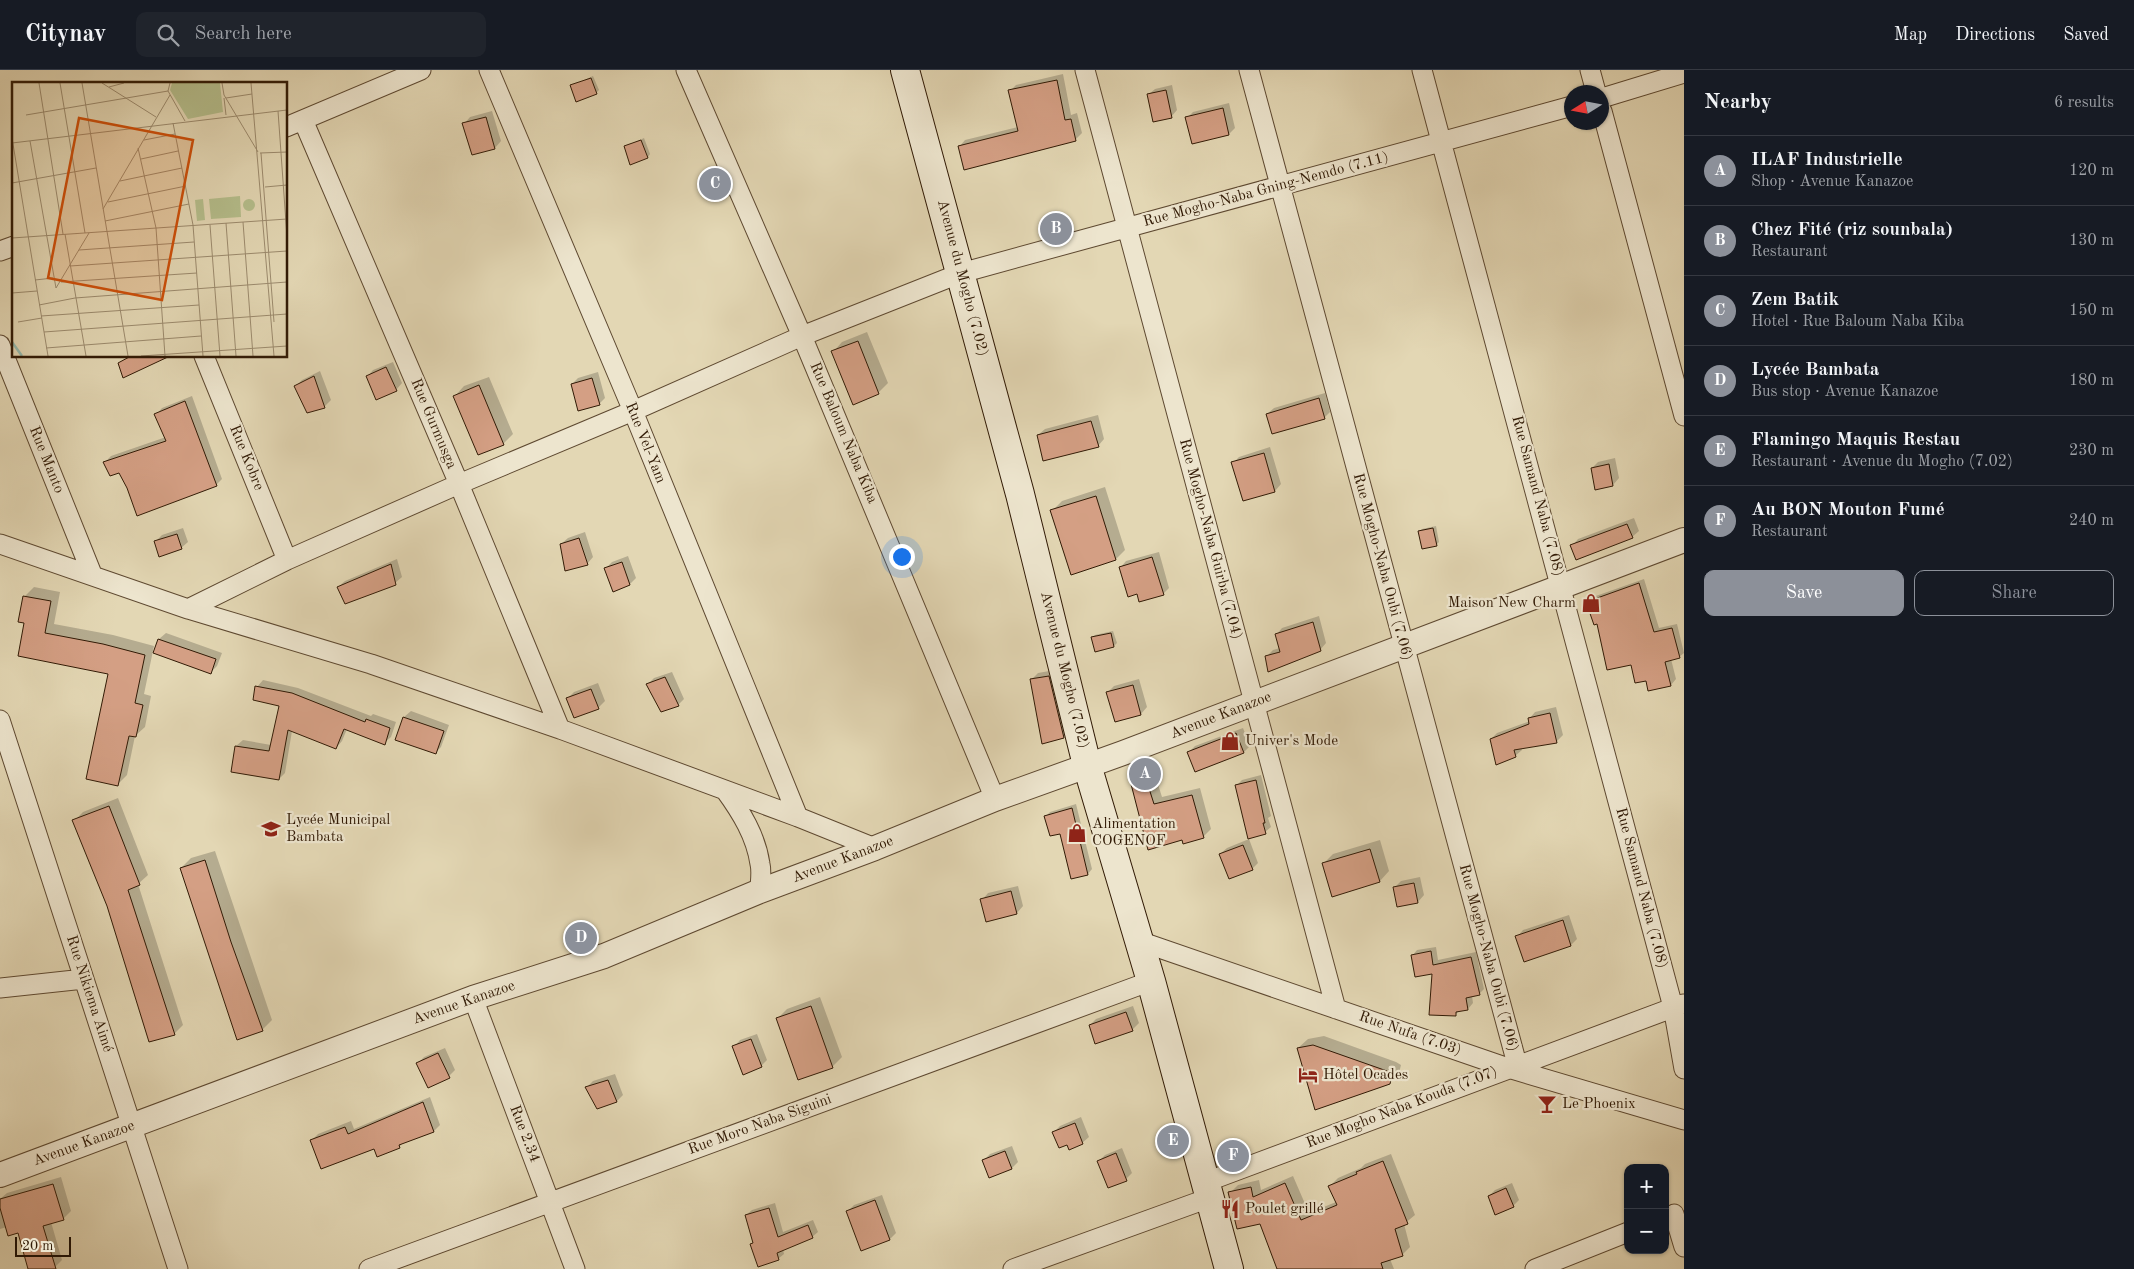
<!DOCTYPE html>
<meta charset="utf-8">
<style>
:root{--surface:#171b24;--page:#20242c;--text:#f1f3f6;--muted:#9ea1a6;--line:#363941;--accent:#8c9099}
body{margin:0;font-family:"Old Standard TT",serif;background:var(--page);color:var(--text)}
.controls{position:absolute;right:15px;bottom:15px;display:grid;overflow:hidden;border-radius:10px;box-shadow:0 1px 4px #0004}
.controls button{width:45px;height:45px;display:grid;place-items:center;padding:0;border:0;border-bottom:1px solid var(--line);background:var(--surface);color:var(--text);font:25px sans-serif}
.compass{position:absolute;left:1564px;top:15px;width:45px;height:45px;border-radius:50%;background:var(--surface);box-shadow:0 1px 4px #0004;rotate:259deg}
.scale{position:absolute;left:15px;bottom:12px;width:56px;box-sizing:border-box;padding-left:5px;border:2px solid #311a05;border-top:0;font-size:14px;line-height:18px;white-space:nowrap;color:#311a05;-webkit-text-stroke:4px #ede5ce;paint-order:stroke}
.you{position:absolute;left:901px;top:486px;width:18px;height:18px;margin:-12px;border:4px solid #fff;border-radius:50%;background:#1a73e8;box-shadow:0 0 0 8px #1a73e833}
.badge{display:grid;place-items:center;width:32px;height:32px;border-radius:50%;background:var(--accent);color:#fff;font-size:16px;font-weight:700}
.pin{position:absolute;translate:-50% -50%;border:2px solid #fff;box-shadow:0 1px 5px #0006}
.list{margin:0;padding:0;list-style:none}
h2{display:flex;justify-content:space-between;align-items:center;height:65px;margin:0;padding:0 20px;font-size:21px}
h2 small{font-size:16px;font-weight:400;color:var(--muted)}
.list li{display:grid;grid-template-columns:32px 1fr auto;gap:15px;align-items:center;box-sizing:border-box;height:70px;padding:0 20px;border-top:1px solid var(--line)}
.list b{display:block;font-size:19px;white-space:nowrap}
.list p{margin:0;font-size:16px;white-space:nowrap;color:var(--muted)}
.list em{font-size:16px;font-style:normal;color:var(--muted)}
.actions{display:flex;gap:10px;padding:15px 20px}
.actions a{flex:1;padding:11px 0;border:1px solid var(--accent);border-radius:10px;text-align:center;font-size:18px;color:var(--accent)}
.actions .main{background:var(--accent);color:#fff}
.icon{flex:none;width:28px;height:28px;fill:none;stroke:currentColor;stroke-width:2;stroke-linecap:round;stroke-linejoin:round}
.map{position:relative;flex:none;width:1684px;height:1199px;overflow:hidden}
header{display:flex;align-items:center;gap:30px;box-sizing:border-box;height:70px;padding:0 25px;background:var(--surface);border-bottom:1px solid var(--line)}
header strong{font-size:24px}
nav{display:flex;gap:28px;margin-inline-start:auto;font-size:18px}
.search{width:350px;height:45px;background:var(--page);display:flex;align-items:center;gap:12px;box-sizing:border-box;padding:0 18px;border-radius:10px;color:var(--muted);font-size:19px}
main{display:flex}
aside{flex:1;background:var(--surface)}
.map>svg:first-child{display:block}
.shadow{fill:#0003}
.building{fill:#d49f84;stroke:#311a05}
.lines{fill:none;stroke-linecap:round;stroke-linejoin:round}
.minor-casing{stroke:#5e4931;stroke-width:21}
.tertiary-casing{stroke:#5e4931;stroke-width:26}
.secondary-casing{stroke:#311a05;stroke-width:30}
.minor{stroke:#ede5ce;stroke-width:19}
.tertiary{stroke:#ede5ce;stroke-width:24}
.secondary{stroke:#ede5ce;stroke-width:28}
.labels{text-anchor:middle;dominant-baseline:central;stroke-width:4.5;stroke-linejoin:round;paint-order:stroke}
.street-label{font-size:15px;fill:#311a05;stroke:#ede5ce}
.poi-label{font-size:15px;fill:#311a05;stroke:#ede5ce;text-anchor:start}
.inset-river{fill:none;stroke:#95baae;stroke-width:2.5}
.inset-road{fill:none;stroke:#9c8b6e;stroke-width:1}
.view{fill:#cd500b;fill-opacity:0.15;stroke:#cd500b;stroke-width:2.5}
.inset-edge{fill:none;stroke:#311a05;stroke-width:2.5}
</style>
<header>
<strong>Citynav</strong>
<div class="search"><svg class="icon" aria-label="search" viewBox="0 0 24 24"><circle cx="10" cy="10" r="6"/><path d="M15 15l6 6"/></svg>Search here</div>
<nav><a>Map</a><a>Directions</a><a>Saved</a></nav>
</header>
<main>
<div class="map">
<svg width="1684" height="1199" viewBox="0 0 1684 1199">
<rect width="100%" height="100%" fill="#e3d7b4"/>
<filter id="stains"><feTurbulence type="fractalNoise" baseFrequency=".004" numOctaves="4"/><feColorMatrix values="0 0 0 0 .2 0 0 0 0 .09 0 0 0 0 .02 0 0 0 .5 -.17"/></filter>
<radialGradient id="worn" r=".72"><stop offset=".6" stop-color="#630" stop-opacity="0"/><stop offset="1" stop-color="#630" stop-opacity=".3"/></radialGradient>
<!-- shadow -->
<path class="shadow" d="M1063 4 1071 45 1077 43 1082 63 1076 69 959 77 965 70 1018 57 1010 21 1016 15Z
M593 6 599 20 596 23 571 16Z
M1172 15 1177 40 1171 47 1148 25 1155 19Z
M1229 33 1235 58 1229 64 1187 48 1193 42Z
M492 41 501 71 495 78 464 54 470 47Z
M644 68 650 84 648 87 625 77Z
M867 262 888 313 878 323 833 282 842 272Z
M393 292 402 313 396 320 367 307 373 300Z
M320 301 331 330 324 337 296 316 302 310Z
M598 302 605 328 599 334 572 314 578 308Z
M489 307 513 364 503 374 455 326 464 316Z
M1325 323 1330 342 1324 348 1267 344 1274 338Z
M192 326 222 409 216 415 128 418 120 402 105 392 111 386 166 367 156 345 162 338Z
M1098 345 1104 369 1098 376 1038 365 1045 359Z
M1270 377 1281 414 1275 421 1244 430 1233 393 1239 387Z
M1615 388 1619 408 1613 415 1596 418 1592 398 1598 392Z
M1105 417 1125 480 1116 489 1052 441 1062 431Z
M1634 448 1639 461 1632 467 1572 476 1578 469Z
M1436 456 1439 472 1436 475 1419 462 1422 459Z
M183 458 188 472 181 478 156 471 162 465Z
M585 462 593 487 587 494 561 474 568 468Z
M1159 482 1169 518 1163 524 1120 498 1126 491Z
M628 486 636 508 630 514 605 499 612 492Z
M397 489 402 507 395 513 338 517 345 511Z
M1644 509 1659 558 1677 554 1684 583 1679 587 1671 589 1676 609 1671 615 1647 609 1598 552 1587 532 1593 527Z
M34 517 60 522 54 554 113 565 154 576 144 624 151 626 145 657 135 666 127 705 118 714 110 603 25 552 24 527Z
M1319 546 1326 573 1320 580 1266 587 1273 580 1280 578 1276 565 1282 558Z
M1113 561 1117 573 1114 576 1095 580 1092 568 1095 565Z
M166 563 222 583 217 596 211 602 155 582 159 569Z
M1055 600 1070 661 1064 667 1031 610 1038 603Z
M672 602 684 629 678 635 648 614 654 608Z
M1139 609 1147 637 1141 644 1116 651 1108 622 1114 616Z
M263 610 298 618 371 646 373 644 396 652 391 667 384 673 347 659 342 671 336 678 292 661 285 703 279 709 232 701 236 676 243 670 271 675 281 635 257 617Z
M598 613 605 631 598 638 567 629 574 622Z
M1556 637 1563 665 1556 672 1521 677 1522 680 1515 686 1491 669 1497 663 1530 651 1529 649 1535 642Z
M411 641 449 655 441 677 435 683 397 669 404 647Z
M1243 658 1250 676 1244 682H1189L1195 676Z
M1154 702 1162 727 1200 718 1211 759 1203 767 1184 772 1132 714 1140 706Z
M1261 705 1271 746 1268 748 1271 757 1265 762 1237 715 1242 710Z
M118 728 148 805 138 814 183 955 174 964 108 836 74 751 83 742Z
M1076 734 1092 799 1088 804 1060 762 1046 746 1050 742Z
M1249 769 1258 793 1252 799 1220 784 1227 778Z
M1380 770 1389 801 1380 811 1333 825 1323 794 1333 784Z
M215 781 272 950 262 960 181 798 191 788Z
M1420 807 1424 825 1418 832 1395 817 1401 811Z
M1018 816 1023 836 1017 843 987 850 982 830 988 823Z
M1569 845 1577 869 1571 875 1517 867 1523 860Z
M1436 877 1438 890 1476 882 1484 919 1479 924 1472 926 1473 933 1468 939 1460 940 1455 945 1433 902 1412 886 1417 880Z
M820 927 842 987 833 996 799 1009 777 949 787 939Z
M1133 936 1139 953 1132 960 1090 955 1096 949Z
M757 964 767 990 761 996 734 977 740 970Z
M1324 966 1396 992 1401 995 1399 1003 1389 1013 1298 978 1308 969Z
M445 978 455 1000 449 1006 418 993 424 987Z
M615 1004 623 1025 617 1031 598 1038 587 1017 593 1011Z
M430 1027 440 1055 434 1061 403 1073 399 1077 375 1078 312 1070 318 1064 351 1051 354 1059Z
M1081 1047 1089 1067 1082 1073H1067L1054 1062 1060 1056Z
M1012 1076 1018 1092 1012 1098 984 1090 990 1084Z
M1122 1078 1132 1103 1126 1109 1099 1091 1105 1085Z
M1391 1084 1415 1145 1404 1154 1410 1177 1402 1185 1390 1189 1394 1199H1297L1261 1152 1230 1123 1238 1115 1259 1110 1261 1120 1293 1106 1309 1143 1336 1132 1330 1116 1338 1108 1361 1098 1365 1094Z
M61 1107 71 1141 63 1149 51 1152 62 1190 55 1197 49 1199H30L19 1162 7 1157 0 1159V1129L7 1123Z
M1512 1113 1519 1130 1513 1136 1489 1126 1495 1120Z
M882 1125 896 1163 890 1169 848 1141 854 1135Z
M775 1133 783 1162 813 1150 818 1162 812 1167 783 1179 784 1184 778 1189 754 1172 746 1145 752 1140Z"/>
<!-- building -->
<path class="building" d="M591 8 597 24 576 32 570 15Z
M1057 10 1065 50 1071 49 1076 71 964 100 958 76 1018 61 1008 20Z
M1166 20 1172 48 1153 52 1147 24Z
M1223 38 1229 65 1192 74 1185 47Z
M486 47 495 79 472 85 462 53Z
M641 70 648 88 630 95 624 76Z
M858 271 879 324 853 335 831 281Z
M131 286H170L123 308 118 293Z
M386 297 397 321 376 330 366 306Z
M314 306 325 338 307 343 294 316Z
M592 308 600 335 578 341 571 314Z
M479 315 504 375 478 385 453 326Z
M1319 328 1325 349 1272 364 1266 344Z
M185 331 217 416 137 446 127 418 119 403 110 406 103 392 166 371 154 344Z
M1091 351 1099 377 1043 391 1037 365Z
M1264 383 1275 422 1243 431 1231 392Z
M1609 394 1613 416 1595 420 1591 398Z
M1096 426 1116 490 1071 505 1050 440Z
M1627 454 1633 468 1576 490 1570 475Z
M1433 458 1437 476 1422 479 1418 461Z
M177 464 182 479 159 487 154 471Z
M579 468 588 495 565 501 560 474Z
M1152 487 1164 525 1139 532 1137 524 1128 527 1119 497Z
M622 492 630 515 613 522 604 498Z
M391 494 396 515 345 534 337 517Z
M1639 513 1654 562 1672 558 1680 588 1665 592 1671 616 1648 621 1646 611 1635 613 1631 595 1607 600 1597 554 1594 555 1586 532Z
M23 526 51 531 45 563 103 574 145 585 135 633 143 635 136 667 129 666 118 716 86 709 108 604 18 586 24 553 18 552Z
M1313 552 1321 581 1268 602 1265 586 1280 582 1275 564Z
M1111 563 1114 577 1095 582 1091 567Z
M158 569 216 589 211 604 153 583Z
M1049 606 1064 668 1042 674 1030 609Z
M665 607 679 636 661 642 646 614Z
M1133 615 1141 645 1115 652 1106 622Z
M255 616 292 623 365 652 366 649 390 658 385 675 344 659 336 679 288 660 279 710 231 702 235 676 269 681 279 636 253 630Z
M591 619 599 639 574 648 566 628Z
M1550 643 1557 673 1514 680 1516 687 1496 695 1490 669 1529 654 1528 648Z
M403 647 444 661 436 684 395 670Z
M1236 663 1244 683 1195 702 1187 682Z
M1146 709 1154 734 1192 725 1204 768 1183 774 1182 770 1148 780 1131 714Z
M1256 710 1265 753H1263L1266 764 1248 769 1235 715Z
M109 736 140 815 128 820 175 965 149 972 107 836 72 750Z
M1072 738 1088 805 1071 809 1060 764 1050 766 1044 746Z
M1243 775 1253 800 1229 809 1219 784Z
M1370 779 1380 812 1332 827 1322 793Z
M205 790 231 872 263 961 237 970 180 798Z
M1414 813 1418 833 1397 837 1393 817Z
M1011 821 1017 844 986 852 980 829Z
M1563 850 1571 876 1524 892 1515 866Z
M1431 881 1433 895 1471 887 1480 925 1466 928 1468 940 1456 942V946L1429 945 1432 904 1415 907 1411 885Z
M811 936 833 998 798 1010 776 948Z
M1126 942 1133 961 1095 974 1089 955Z
M751 969 762 997 743 1005 732 976Z
M1313 975 1387 1001 1392 1005 1390 1014 1315 1040 1297 978Z
M438 983 450 1008 428 1018 416 993Z
M608 1010 617 1032 597 1039 585 1017Z
M423 1032 434 1062 399 1075 400 1078 377 1087 374 1079 321 1099 310 1070 345 1057 348 1064Z
M1075 1053 1083 1074 1069 1080 1067 1075 1059 1078 1052 1062Z
M1005 1081 1012 1099 989 1108 982 1090Z
M1116 1083 1127 1111 1108 1118 1097 1091Z
M1383 1091 1408 1154 1395 1159 1403 1186 1381 1193 1383 1199H1277L1260 1154 1237 1159 1228 1122 1251 1117 1253 1127 1285 1113 1301 1150 1337 1135 1328 1116 1357 1104 1356 1102Z
M53 1114 64 1150 43 1156 56 1199H28L18 1163 8 1166 0 1138V1129Z
M1506 1118 1514 1137 1495 1145 1488 1126Z
M875 1130 890 1170 861 1181 846 1141Z
M769 1138 778 1167 808 1155 813 1168 777 1183 779 1190 758 1197 750 1174 753 1173 745 1145Z"/>
<g class="lines">
<!-- minor casing -->
<g class="minor-casing">
<path id="minor" d="M489 0 633 341 798 747
M686 0 802 266 995 729
M1085 0 1336 939
M1249 0 1517 994
M1422 0 1673 937 1684 999
M1590 0 1596 22
M1602 28 1684 3
M1602 41 1684 346
M303 50 459 414 560 659
M286 57 421 0
M0 181 14 176
M0 275 92 504
M204 286 287 490
M0 474 188 539 371 594 560 659 798 747 875 778
M188 539 287 490 459 414 633 341 802 266 961 203 1572 36
M0 650 178 1199
M725 720C741 742 756 766 760 794 762 802 760 812 760 821
M1139 871 1508 998 1684 1050
M0 918 84 909
M473 928 575 1199
M1206 1112 1683 934
M1674 1144 1684 1177
M369 1199 1151 911
M1013 1199 1209 1128
M1535 1199 1628 1162"/>
</g>
<!-- tertiary casing -->
<g class="tertiary-casing">
<path id="tertiary" d="M0 1105 473 928 604 886 760 821 875 778 995 729 1123 683 1684 470"/>
</g>
<!-- secondary casing -->
<g class="secondary-casing">
<path id="secondary" d="M905 0 1020 424 1087 695 1151 911 1229 1199"/>
</g>
<!-- minor -->
<use href="#minor" class="minor"/>
<!-- tertiary -->
<use href="#tertiary" class="tertiary"/>
<!-- secondary -->
<use href="#secondary" class="secondary"/>
</g>
<!-- icons -->
<defs>
<g id="shop-bare" transform="scale(1.5)"><path d="M-5-2.5h2.3a2.7 3.5 0 0 1 5.4 0H5L5.5 6h-11ZM-1.5-2.5h3a1.5 2.3 0 0 0-3 0Z" fill="#8f2418" stroke="#ede5ce" stroke-width="2.5" paint-order="stroke"/></g>
<g id="school-bare" transform="scale(1.5)"><path d="M0-5L7-2L0 1L-7-2ZM-4 1L0 2.5L4 1V4Q0 6-4 4Z" fill="#8f2418" stroke="#ede5ce" stroke-width="2.5" paint-order="stroke"/></g>
<g id="hotel-bare" transform="scale(1.5)"><path d="M-6-4.5h1.5V1H6V5H4.5V3h-9V5H-6ZM-4 0a1.8 1.8 0 1 1 3.6 0ZM.5 0V-2.5h3Q6-2.5 6 0Z" fill="#8f2418" stroke="#ede5ce" stroke-width="2.5" paint-order="stroke"/></g>
<g id="bar-bare" transform="scale(1.5)"><path d="M-6-5H6L.8 .8V4.5H3.5V6h-7V4.5H-.8V.8Z" fill="#8f2418" stroke="#ede5ce" stroke-width="2.5" paint-order="stroke"/></g>
<g id="restaurant-bare" transform="scale(1.5)"><path d="M-5-6h1v4h1v-4h1v4h1v-4h1v5L-1.5 .5V6h-2V.5L-5-1ZM5-6V6H3V1.5H1.5Q1.5-4 5-6Z" fill="#8f2418" stroke="#ede5ce" stroke-width="2.5" paint-order="stroke"/></g>
</defs>
<g fill-rule="evenodd">
<use href="#shop-bare" x="1591" y="533"/>
<use href="#shop-bare" x="1230" y="671"/>
<use href="#school-bare" x="271" y="759"/>
<use href="#shop-bare" x="1077" y="763"/>
<use href="#hotel-bare" x="1308" y="1005"/>
<use href="#bar-bare" x="1547" y="1034"/>
<use href="#restaurant-bare" x="1230" y="1139"/>
</g>
<g class="labels">
<!-- street labels -->
<g class="street-label">
<text transform="translate(1266 120) rotate(-15)">Rue Mogho-Naba Gning-Nemdo (7.11)</text>
<text transform="translate(962 208) rotate(75)">Avenue du Mogho (7.02)</text>
<text transform="translate(433 354) rotate(67)">Rue Gurmusga</text>
<text transform="translate(843 363) rotate(67)">Rue Baloum Naba Kiba</text>
<text transform="translate(645 373) rotate(68)">Rue Vel-Yam</text>
<text transform="translate(246 388) rotate(68)">Rue Kobre</text>
<text transform="translate(46 390) rotate(68)">Rue Manto</text>
<text transform="translate(1537 426) rotate(75)">Rue Samand Naba (7.08)</text>
<text transform="translate(1210 469) rotate(75)">Rue Mogho-Naba Guirba (7.04)</text>
<text transform="translate(1382 497) rotate(75)">Rue Mogho-Naba Oubi (7.06)</text>
<text transform="translate(1064 600) rotate(76)">Avenue du Mogho (7.02)</text>
<text transform="translate(1221 646) rotate(-21)">Avenue Kanazoe</text>
<text transform="translate(843 790) rotate(-21)">Avenue Kanazoe</text>
<text transform="translate(1641 818) rotate(75)">Rue Samand Naba (7.08)</text>
<text transform="translate(1488 888) rotate(75)">Rue Mogho-Naba Oubi (7.06)</text>
<text transform="translate(89 924) rotate(72)">Rue Nikiema Aimé</text>
<text transform="translate(464 933) rotate(-19)">Avenue Kanazoe</text>
<text transform="translate(1410 964) rotate(19)">Rue Nufa (7.03)</text>
<text transform="translate(1402 1038) rotate(-21)">Rue Mogho Naba Kouda (7.07)</text>
<text transform="translate(760 1055) rotate(-20)">Rue Moro Naba Siguini</text>
<text transform="translate(524 1064) rotate(69)">Rue 2.34</text>
<text transform="translate(84 1074) rotate(-20)">Avenue Kanazoe</text>
</g>
<!-- poi labels -->
<g class="poi-label">
<text x="1576" y="533" text-anchor="end">Maison New Charm</text>
<text x="1245" y="671">Univer's Mode</text>
<text x="286" y="750">Lycée Municipal<tspan x="286" dy="17">Bambata</tspan></text>
<text x="1092" y="754">Alimentation<tspan x="1092" dy="17">COGENOF</tspan></text>
<text x="1323" y="1005">Hôtel Ocades</text>
<text x="1562" y="1034">Le Phoenix</text>
<text x="1245" y="1139">Poulet grillé</text>
</g>
</g>
<!-- overview -->
<g transform="translate(12 12)">
<rect width="275" height="275" fill="#e3d7b4"/>
<path d="M160 1H208L211 30 176 37 158 8ZM228 114 229 135 199 137 197 117ZM231 123a6 6 0 1 1 12 0a6 6 0 1 1-12 0ZM191 117 193 138 185 139 183 118Z" fill="#b5be8c"/>
<path class="inset-river" d="M0 260 10 274"/>
<path class="inset-road" d="M27 1 51 152M48 1 73 151M70 1 116 274M90 1 144 35M158 1 156 9 173 39M210 1 212 13 246 70M239 1 262 274M97 5 112 1M212 16 214 33M214 16 240 12M266 29 275 155M14 33 156 9M161 41 181 143 191 274M0 56 36 274M132 58 163 52M18 59 44 206M0 61 275 28M126 66 144 146 153 274M248 71 275 70M249 71 262 240M129 77 166 69M108 99 170 86M0 101 84 86M253 105 275 103M96 120 174 104M91 127 158 13M93 139 177 122M231 140 241 274M214 141 224 274M198 143 208 274M53 152 74 274M0 156 275 137M67 168 182 160M58 184 275 169M23 198 41 196M49 200 185 191M44 206 77 151M0 211 25 209M27 223 63 216 275 200M29 234 187 223M6 240 30 236M32 250 275 232M34 266 189 254M129 274 275 264"/>
<path class="view" d="M67 36 181 58 150 218 36 196Z"/>
<rect width="275" height="275" class="inset-edge"/>
</g>
<rect width="100%" height="100%" filter="url(#stains)"/>
<rect width="100%" height="100%" fill="url(#worn)"/>
</svg>
<div class="controls">
<button>+</button>
<button>−</button>
</div>
<svg class="compass" viewBox="-18 -18 36 36"><path d="M0-13l5 13h-10z" fill="#e53935"/><path d="M0 13l5-13h-10z" fill="#9ea1a6"/></svg>
<div class="scale">20 m</div>
<div class="you"></div>
<div class="pin badge" style="left:1145px;top:704px">A</div>
<div class="pin badge" style="left:1056px;top:159px">B</div>
<div class="pin badge" style="left:715px;top:114px">C</div>
<div class="pin badge" style="left:581px;top:868px">D</div>
<div class="pin badge" style="left:1173px;top:1071px">E</div>
<div class="pin badge" style="left:1233px;top:1086px">F</div>
</div>
<aside>
<h2>Nearby<small>6 results</small></h2>
<ul class="list">
<li><span class="badge">A</span><div><b>ILAF Industrielle</b><p>Shop · Avenue Kanazoe</p></div><em>120 m</em></li>
<li><span class="badge">B</span><div><b>Chez Fité (riz sounbala)</b><p>Restaurant</p></div><em>130 m</em></li>
<li><span class="badge">C</span><div><b>Zem Batik</b><p>Hotel · Rue Baloum Naba Kiba</p></div><em>150 m</em></li>
<li><span class="badge">D</span><div><b>Lycée Bambata</b><p>Bus stop · Avenue Kanazoe</p></div><em>180 m</em></li>
<li><span class="badge">E</span><div><b>Flamingo Maquis Restau</b><p>Restaurant · Avenue du Mogho (7.02)</p></div><em>230 m</em></li>
<li><span class="badge">F</span><div><b>Au BON Mouton Fumé</b><p>Restaurant</p></div><em>240 m</em></li>
</ul>
<div class="actions"><a class="main">Save</a><a>Share</a></div>
</aside>
</main>
